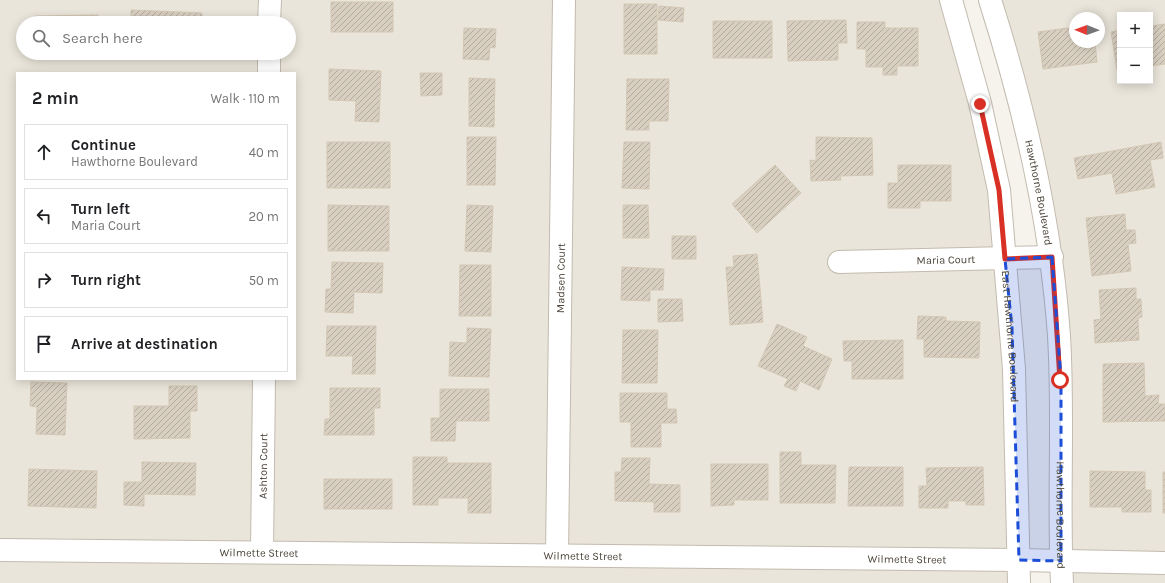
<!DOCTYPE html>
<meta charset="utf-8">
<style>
:root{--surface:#fff;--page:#f2f2f2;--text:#202124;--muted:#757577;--line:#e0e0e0}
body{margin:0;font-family:Karla,sans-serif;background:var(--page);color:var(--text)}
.controls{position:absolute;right:12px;top:12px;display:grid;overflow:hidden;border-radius:0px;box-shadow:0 2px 10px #0003}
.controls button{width:36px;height:36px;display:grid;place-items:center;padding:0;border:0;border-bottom:1px solid var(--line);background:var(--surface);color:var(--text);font:20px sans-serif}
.compass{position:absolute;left:1069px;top:12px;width:36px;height:36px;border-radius:50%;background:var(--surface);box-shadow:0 2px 10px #0003;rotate:271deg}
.stop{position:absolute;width:12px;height:12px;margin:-9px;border:3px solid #d93025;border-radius:50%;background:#fff}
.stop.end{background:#d93025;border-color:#fff;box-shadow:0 1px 4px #0008}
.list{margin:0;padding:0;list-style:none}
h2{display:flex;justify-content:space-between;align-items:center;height:52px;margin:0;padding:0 16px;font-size:17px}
h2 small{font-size:13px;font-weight:400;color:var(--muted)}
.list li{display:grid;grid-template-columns:26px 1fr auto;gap:12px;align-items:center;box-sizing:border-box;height:56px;margin:0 8px 8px;padding:0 8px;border:1px solid var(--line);border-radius:0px}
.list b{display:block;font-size:15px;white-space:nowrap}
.list p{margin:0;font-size:13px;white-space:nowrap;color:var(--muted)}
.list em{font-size:13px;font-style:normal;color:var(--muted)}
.icon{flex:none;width:22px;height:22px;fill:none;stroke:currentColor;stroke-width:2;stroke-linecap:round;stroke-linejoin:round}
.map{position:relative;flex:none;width:1165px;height:583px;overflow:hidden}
.search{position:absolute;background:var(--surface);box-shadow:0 2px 10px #0003;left:16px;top:16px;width:280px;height:44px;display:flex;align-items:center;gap:10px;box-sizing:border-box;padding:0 14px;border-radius:22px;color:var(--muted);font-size:15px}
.panel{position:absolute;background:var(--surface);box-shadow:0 2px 10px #0003;left:16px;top:72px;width:280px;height:308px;border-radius:0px}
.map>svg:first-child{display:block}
.residential{fill:#eae5da;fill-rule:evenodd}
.building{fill:url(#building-hatch);stroke:#d3c7b4}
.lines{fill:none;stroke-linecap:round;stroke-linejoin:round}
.minor-casing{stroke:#c2bbae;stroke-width:24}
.minor{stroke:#fff;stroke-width:22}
.route{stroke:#d93025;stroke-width:5}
.marked{fill:#1d4ed8;fill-opacity:0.2;stroke:#1d4ed8;stroke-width:3;stroke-dasharray:8 5;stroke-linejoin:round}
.labels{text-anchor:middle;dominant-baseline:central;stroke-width:3.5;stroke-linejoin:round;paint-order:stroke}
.street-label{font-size:11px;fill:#4b4439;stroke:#fff}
</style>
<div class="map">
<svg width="1165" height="583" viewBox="0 0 1165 583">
<defs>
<pattern id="building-hatch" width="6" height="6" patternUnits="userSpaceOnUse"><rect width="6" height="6" fill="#d8cfc1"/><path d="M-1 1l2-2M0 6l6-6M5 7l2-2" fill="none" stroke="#b1aa9e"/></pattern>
</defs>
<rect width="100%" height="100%" fill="#f6f3ec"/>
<!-- residential -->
<path class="residential" d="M0 0H942L969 86 995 224 1008 392 1011 583H0ZM23 23H289V53H23ZM17 73H295V379H17Z
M997 0H1165V583H1071L1062 258ZM1120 15H1150V81H1120ZM1075 18H1099V42H1075Z"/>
<!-- building -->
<path class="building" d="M331 2H393V32H331Z
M624 4H657V54H624Z
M659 6 684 8 683 22 658 20Z
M131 10 202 13V23H131Z
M98 15 99 23H35V16Z
M846 20 847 43H838V60L788 61 787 21Z
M713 21H772V58H713Z
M857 22H885V28H918V66H897V75H883V67H866V49H857Z
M1165 24V64L1150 66V26Z
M1075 27V42H1095L1097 62 1043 69 1038 32Z
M464 28 496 29 495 48 490 47 489 60 463 59Z
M1120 30V70H1117L1111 32Z
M175 53H201V58L175 57Z
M329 69 381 71 379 122 355 121 356 101 329 100Z
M420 73H442V95L421 96Z
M469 78 495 79 494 127 469 126Z
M627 79H669L668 121H649V130H626Z
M467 137H496L495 185H467Z
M816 137 872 138 873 175 840 176 841 180 811 181 810 160 816 161Z
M327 142H390V188H327Z
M624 142H650L649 189 622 188Z
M1161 142 1163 158 1150 160 1155 187 1116 194 1112 173 1078 179 1074 158Z
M775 165 801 193 757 233 732 204Z
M898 165H951V201H920V208H888V183H898Z
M328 205 389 206V251H328Z
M467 205 493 206 491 252 465 251Z
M623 205H648L649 238H623Z
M1125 214 1126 230H1135L1136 243 1128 244 1131 271 1092 276 1086 218Z
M672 236H696V259H672Z
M757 254 763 322 730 325 726 267H734L733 256Z
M332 262 383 263 382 293 354 292 353 313 325 312 326 289H331Z
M460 265H491V316H459Z
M622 267 664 269 663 290H650V301L621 300Z
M1136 288V299H1141L1142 317 1138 318 1139 340 1095 343 1094 320 1101 319 1099 290Z
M658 299H682L683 321 658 322Z
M918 316 946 317V321L980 322 979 358 924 357V339H917Z
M777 324 807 337 803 346 832 359 819 390 800 381 796 391 784 386 788 379 758 366Z
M327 326H376L375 374H352L353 356H326Z
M467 328 491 329 489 377 449 376 450 342 467 343Z
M623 330H658L657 383H622Z
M903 340V379H852V361H844L843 341Z
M1144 363 1145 396 1159 395 1158 404H1165V421L1103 422V364Z
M31 382 67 383 65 435 36 434 37 407 30 406Z
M169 386H197V411H190V438L134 439V406H169Z
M330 388H380V408H374V435H324L325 419H330Z
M440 389H489V421H456L455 441H431V418H440Z
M620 393H667V409H676L677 423H661V447H631V422H620Z
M780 452H801V465H836L835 503H780Z
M413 457H447V463H491V513H468V498H438V505H413Z
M622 458H650L649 484 680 485V512H654V502L615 501V472H621Z
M142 462 196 463 195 495 144 494V506L124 505V482H142Z
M711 464H768V500H734V505L711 506Z
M849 467H903V506H848Z
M983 467 984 505H966V501H948V508H919V486H927L926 468Z
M29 469 97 471 96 508 28 506Z
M1090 471 1145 472V490H1151V512H1122V507H1090Z
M1163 472H1165V513H1163Z
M324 479H392V509H324Z"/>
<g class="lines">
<!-- minor casing -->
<g class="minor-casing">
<g id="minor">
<path id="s1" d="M951 0 980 103 999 190 1014 369 1019 583"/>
<path id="s2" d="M990 0C1025 110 1051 221 1059 336 1064 418 1058 501 1062 583"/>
<path d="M269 23 270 0"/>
<path d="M269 73V53"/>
<path id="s3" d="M839 262 1052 257"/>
<path id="s4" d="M0 550 1019 560 1165 563"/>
<path id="s5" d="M262 552 264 379"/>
<path id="s6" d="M557 555 564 0"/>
</g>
</g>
<!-- minor -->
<use href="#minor" class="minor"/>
</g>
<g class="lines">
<!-- route -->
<path class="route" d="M980 104 999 190 1005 259 1052 257 1060 380"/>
</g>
<!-- marked area -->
<path class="marked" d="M1052 257 1061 379V561L1019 560 1012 328 1005 259Z"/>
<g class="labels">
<!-- street labels -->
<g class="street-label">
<text stroke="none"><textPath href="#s2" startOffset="199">Hawthorne Boulevard</textPath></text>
<text stroke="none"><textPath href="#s3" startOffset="107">Maria Court</textPath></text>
<text stroke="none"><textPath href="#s6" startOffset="277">Madsen Court</textPath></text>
<text stroke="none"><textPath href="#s1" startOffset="343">East Hawthorne Boulevard</textPath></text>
<text stroke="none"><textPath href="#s5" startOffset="86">Ashton Court</textPath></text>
<text stroke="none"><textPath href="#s2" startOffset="523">Hawthorne Boulevard</textPath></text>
<text stroke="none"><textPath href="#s4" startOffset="259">Wilmette Street</textPath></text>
<text stroke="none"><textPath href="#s4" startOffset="583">Wilmette Street</textPath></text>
<text stroke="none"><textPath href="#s4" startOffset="907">Wilmette Street</textPath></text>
</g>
</g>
</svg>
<div class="controls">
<button>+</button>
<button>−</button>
</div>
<svg class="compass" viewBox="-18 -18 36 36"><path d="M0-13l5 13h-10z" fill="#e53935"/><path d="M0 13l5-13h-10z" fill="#757577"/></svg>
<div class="stop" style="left:1060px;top:380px"></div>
<div class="stop end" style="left:980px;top:104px"></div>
<div class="search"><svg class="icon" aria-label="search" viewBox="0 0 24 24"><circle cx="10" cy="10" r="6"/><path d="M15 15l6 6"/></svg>Search here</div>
<section class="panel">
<h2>2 min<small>Walk · 110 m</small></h2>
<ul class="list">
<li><svg class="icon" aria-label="ahead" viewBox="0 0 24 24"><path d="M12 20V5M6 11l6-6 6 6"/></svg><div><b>Continue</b><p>Hawthorne Boulevard</p></div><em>40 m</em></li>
<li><svg class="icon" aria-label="left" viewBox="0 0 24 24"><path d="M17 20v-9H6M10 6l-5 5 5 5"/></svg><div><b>Turn left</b><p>Maria Court</p></div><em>20 m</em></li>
<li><svg class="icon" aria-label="right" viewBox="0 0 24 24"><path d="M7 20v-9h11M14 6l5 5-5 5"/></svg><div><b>Turn right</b></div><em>50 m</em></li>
<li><svg class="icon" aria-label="arrive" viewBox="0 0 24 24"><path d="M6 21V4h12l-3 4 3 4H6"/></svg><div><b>Arrive at destination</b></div></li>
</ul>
</section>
</div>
